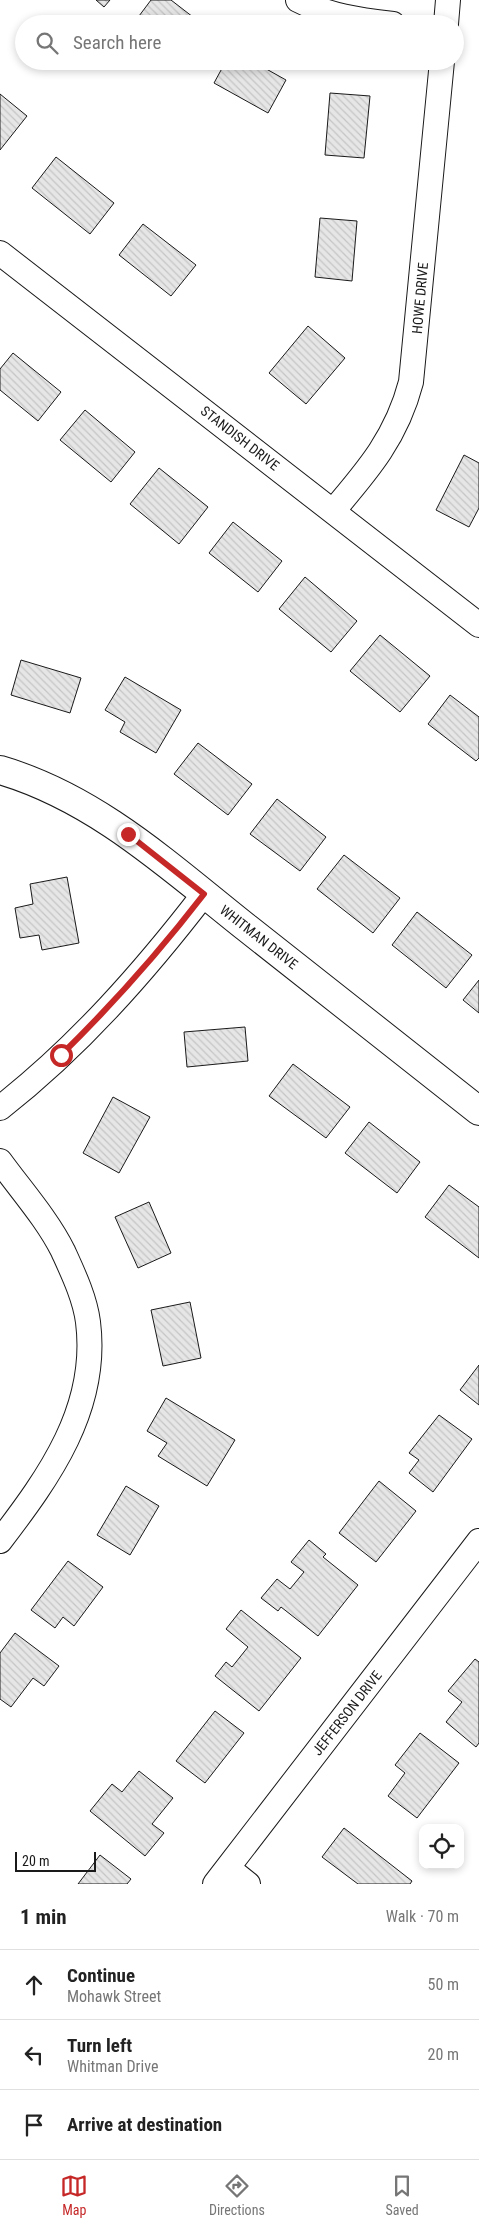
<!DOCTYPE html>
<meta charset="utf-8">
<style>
:root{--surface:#fff;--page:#f2f2f2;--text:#222;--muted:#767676;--line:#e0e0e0;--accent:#c62828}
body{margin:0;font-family:"Roboto Condensed",sans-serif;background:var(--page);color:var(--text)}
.controls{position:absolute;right:15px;bottom:15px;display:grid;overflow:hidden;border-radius:10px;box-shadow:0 2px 8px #0003}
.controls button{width:45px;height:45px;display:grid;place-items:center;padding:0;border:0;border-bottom:1px solid var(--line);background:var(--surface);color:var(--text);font:25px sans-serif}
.scale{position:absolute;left:15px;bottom:12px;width:81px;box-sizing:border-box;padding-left:5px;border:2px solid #1a1a1a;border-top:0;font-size:14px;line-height:18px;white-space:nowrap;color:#1a1a1a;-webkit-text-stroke:4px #fff;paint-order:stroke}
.stop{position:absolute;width:15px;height:15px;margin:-11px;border:4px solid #c62828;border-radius:50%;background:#fff}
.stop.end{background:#c62828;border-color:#fff;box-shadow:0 1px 5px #0008}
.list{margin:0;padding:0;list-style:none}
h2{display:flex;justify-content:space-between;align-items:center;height:65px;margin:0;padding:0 20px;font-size:21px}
h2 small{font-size:16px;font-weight:400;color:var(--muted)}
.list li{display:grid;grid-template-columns:32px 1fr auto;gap:15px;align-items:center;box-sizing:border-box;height:70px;padding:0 20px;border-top:1px solid var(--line)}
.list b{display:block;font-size:19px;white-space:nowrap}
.list p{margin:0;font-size:16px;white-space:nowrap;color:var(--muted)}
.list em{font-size:16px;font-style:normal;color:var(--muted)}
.icon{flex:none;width:28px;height:28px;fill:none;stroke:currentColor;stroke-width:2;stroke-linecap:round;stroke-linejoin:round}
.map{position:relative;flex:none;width:479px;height:1884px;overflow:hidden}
.search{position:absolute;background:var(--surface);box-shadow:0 2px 8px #0003;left:15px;right:15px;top:15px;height:55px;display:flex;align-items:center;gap:12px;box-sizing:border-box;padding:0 18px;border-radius:28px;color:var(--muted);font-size:19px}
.sheet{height:275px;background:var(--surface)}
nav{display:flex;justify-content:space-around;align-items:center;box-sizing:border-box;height:70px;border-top:1px solid var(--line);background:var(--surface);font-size:14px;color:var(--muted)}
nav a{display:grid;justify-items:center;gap:2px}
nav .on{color:var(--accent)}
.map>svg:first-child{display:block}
.building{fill:url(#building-back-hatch);stroke:#1a1a1a}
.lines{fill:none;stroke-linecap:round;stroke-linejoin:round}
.street-casing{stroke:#1a1a1a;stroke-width:26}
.secondary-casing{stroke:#1a1a1a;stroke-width:30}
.street{stroke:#fff;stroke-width:24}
.secondary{stroke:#fff;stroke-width:28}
.route{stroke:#c62828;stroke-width:6}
.labels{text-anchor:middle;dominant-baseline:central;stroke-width:4;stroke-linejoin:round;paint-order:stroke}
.street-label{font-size:14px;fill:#1a1a1a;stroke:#fff}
</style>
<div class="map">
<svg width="479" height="1884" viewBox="0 0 479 1884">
<defs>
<pattern id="building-back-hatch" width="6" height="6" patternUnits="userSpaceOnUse" patternTransform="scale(1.25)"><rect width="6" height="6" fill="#e6e6e6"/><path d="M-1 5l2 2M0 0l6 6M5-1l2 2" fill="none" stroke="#c5c5c5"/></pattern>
</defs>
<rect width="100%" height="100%" fill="#fff"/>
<!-- building -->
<path class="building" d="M96 0H110L104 7Z
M151 0H171L202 24H133Z
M226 61H252L286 80 268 113 214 83Z
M330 93 370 96 364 158 325 155Z
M0 94 27 116 0 150Z
M56 157 114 203 90 234 32 188Z
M320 218 357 221 352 281 315 277Z
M143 224 196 265 171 296 119 255Z
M308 326 345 358 306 404 269 373Z
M13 353 61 392 38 421 0 390V369Z
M85 410 135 452 111 482 60 440Z
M464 455 479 463V508L469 527 436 510Z
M159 468 208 507 179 544 130 504Z
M233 522 282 561 258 592 209 553Z
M305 577 357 621 331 652 279 609Z
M380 635 430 676 400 712 350 671Z
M21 660 81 678 70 713 11 695Z
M125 677 181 710 156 753 120 732 125 722 105 710Z
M450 695 479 717V758L476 761 428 724Z
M198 743 252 784 228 815 174 774Z
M277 799 326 837 300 871 250 834Z
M344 855 400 898 373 933 317 889Z
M67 877 79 943 42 950 39 935 20 938 15 908 33 904 30 884Z
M417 912 472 955 446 988 392 945Z
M479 980V1013L463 1000Z
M245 1027 248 1061 187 1067 184 1032Z
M293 1064 350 1107 326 1138 269 1096Z
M113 1097 150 1117 119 1173 83 1153Z
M369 1122 420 1162 397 1193 345 1153Z
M449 1185 479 1207V1258L425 1217Z
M149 1202 171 1253 138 1268 115 1217Z
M190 1302 201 1358 163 1366 151 1310Z
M479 1365V1405L460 1390Z
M166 1398 235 1440 207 1486 158 1456 167 1443 147 1431Z
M439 1415 472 1439 433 1492 409 1473 419 1460 409 1453Z
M379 1481 416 1511 376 1562 339 1533Z
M126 1486 159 1506 130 1555 97 1535Z
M309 1540 326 1554 323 1557 358 1585 318 1636 281 1607 278 1611 261 1598 277 1579 290 1589 304 1572 291 1562Z
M68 1561 103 1587 74 1626 63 1617 55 1628 31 1610Z
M241 1610 301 1658 259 1711 215 1676 226 1662 232 1667 248 1647 226 1629Z
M15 1633 59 1666 44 1686 33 1678 11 1707 0 1699V1653Z
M475 1659 479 1662V1743L476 1747 446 1722 462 1702 448 1691Z
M215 1711 244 1733 205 1783 176 1761Z
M420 1733 459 1763 417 1818 388 1796 405 1773 395 1765Z
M139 1771 173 1798 152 1824 164 1833 145 1856 90 1811 112 1784 122 1792Z
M344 1828 412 1881 410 1884H358L322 1857Z
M100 1855 131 1879 127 1884H78Z"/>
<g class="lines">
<!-- street casing -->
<g class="street-casing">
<path id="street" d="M298 0C329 16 358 20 393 24
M446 24 448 0
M0 253 479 625
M333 511C369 469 397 436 411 382L442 61
M0 1108C78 1047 144 972 204 894
M0 1161C21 1190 47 1219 63 1251 73 1273 85 1298 88 1322 99 1408 49 1477 0 1541
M228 1868 248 1884
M215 1884 479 1541"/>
</g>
<!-- secondary casing -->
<g class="secondary-casing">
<path id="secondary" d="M0 770C96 798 170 867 247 928 324 989 402 1050 479 1111"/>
</g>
<!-- street -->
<use href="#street" class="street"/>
<!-- secondary -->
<use href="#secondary" class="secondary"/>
</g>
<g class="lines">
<!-- route -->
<path class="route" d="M61 1055C113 1004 160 951 204 894L128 834"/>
</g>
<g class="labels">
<!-- street labels -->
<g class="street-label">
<text transform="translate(420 298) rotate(-85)">HOWE DRIVE</text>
<text transform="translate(240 438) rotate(38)">STANDISH DRIVE</text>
<text transform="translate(259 937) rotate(38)">WHITMAN DRIVE</text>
<text transform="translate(347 1713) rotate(-52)">JEFFERSON DRIVE</text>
</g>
</g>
</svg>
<div class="controls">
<button><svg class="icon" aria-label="locate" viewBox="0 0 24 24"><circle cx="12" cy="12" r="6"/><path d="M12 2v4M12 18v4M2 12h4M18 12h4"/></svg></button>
</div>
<div class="scale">20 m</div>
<div class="stop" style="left:61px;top:1055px"></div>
<div class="stop end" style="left:128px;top:834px"></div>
<div class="search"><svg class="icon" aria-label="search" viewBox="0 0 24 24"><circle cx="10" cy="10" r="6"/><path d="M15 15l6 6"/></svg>Search here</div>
</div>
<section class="sheet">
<h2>1 min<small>Walk · 70 m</small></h2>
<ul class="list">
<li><svg class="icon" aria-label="ahead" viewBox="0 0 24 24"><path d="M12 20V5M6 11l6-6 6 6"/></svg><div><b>Continue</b><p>Mohawk Street</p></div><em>50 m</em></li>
<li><svg class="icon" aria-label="left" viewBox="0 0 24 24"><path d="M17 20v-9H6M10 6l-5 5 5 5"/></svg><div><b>Turn left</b><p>Whitman Drive</p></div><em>20 m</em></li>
<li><svg class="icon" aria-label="arrive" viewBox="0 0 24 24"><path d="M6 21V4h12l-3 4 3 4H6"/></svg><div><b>Arrive at destination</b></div></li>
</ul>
</section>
<nav>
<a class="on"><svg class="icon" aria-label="map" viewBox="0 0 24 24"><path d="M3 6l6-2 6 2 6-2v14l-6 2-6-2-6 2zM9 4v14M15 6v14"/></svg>Map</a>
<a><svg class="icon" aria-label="directions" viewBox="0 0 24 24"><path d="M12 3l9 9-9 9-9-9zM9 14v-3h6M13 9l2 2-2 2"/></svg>Directions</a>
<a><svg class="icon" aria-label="saved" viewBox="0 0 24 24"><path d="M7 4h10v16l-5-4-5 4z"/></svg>Saved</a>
</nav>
